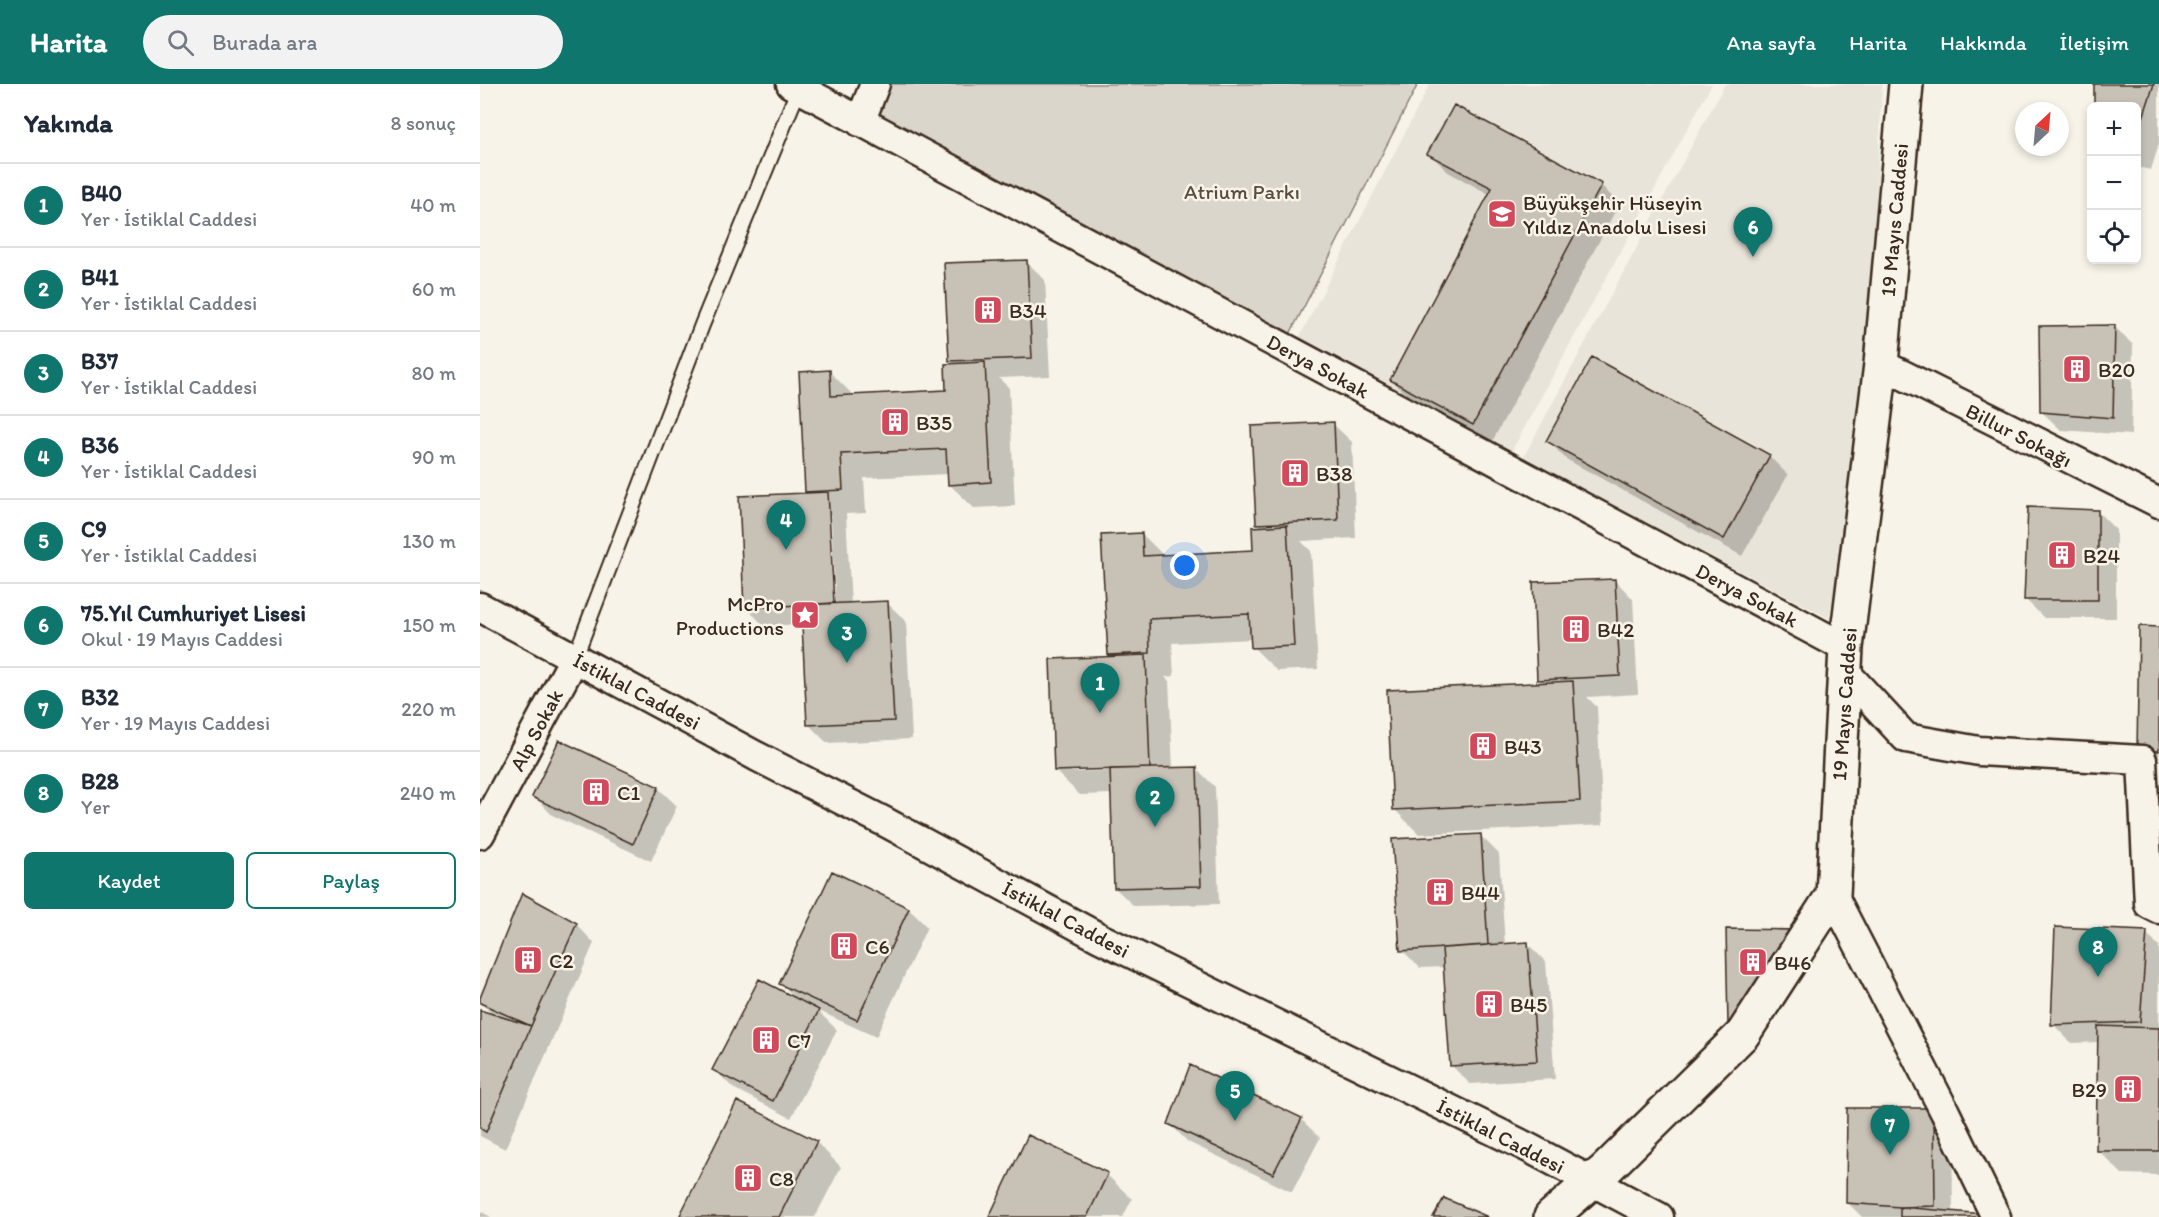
<!DOCTYPE html>
<html lang="tr">
<meta charset="utf-8">
<style>
:root{--surface:#fff;--page:#f2f2f3;--text:#1f2937;--muted:#747a83;--line:#e0e1e3;--accent:#0f766e}
body{margin:0;font-family:Itim,sans-serif;background:var(--page);color:var(--text)}
.controls{position:absolute;right:18px;top:18px;display:grid;overflow:hidden;border-radius:9px;box-shadow:0 3px 9px #0003}
.controls button{width:54px;height:54px;display:grid;place-items:center;padding:0;border:0;border-bottom:2px solid var(--line);background:var(--surface);color:var(--text);font:30px sans-serif}
.compass{position:absolute;left:1535px;top:18px;width:54px;height:54px;border-radius:50%;background:var(--surface);box-shadow:0 3px 9px #0003;rotate:26deg}
.you{position:absolute;left:705px;top:482px;width:21px;height:21px;margin:-15px;border:4px solid #fff;border-radius:50%;background:#1a73e8;box-shadow:0 0 0 9px #1a73e833}
.badge{display:grid;place-items:center;width:39px;height:39px;border-radius:50%;background:var(--accent);color:#fff;font-size:20px;font-weight:700}
.pin{position:absolute;translate:-50% -50px;filter:drop-shadow(0 2px 3px #0008)}
.pin::after{content:'';position:absolute;top:32px;width:21px;height:18px;background:inherit;clip-path:polygon(0 0,100% 0,50% 100%)}
.list{margin:0;padding:0;list-style:none}
h2{display:flex;justify-content:space-between;align-items:center;height:78px;margin:0;padding:0 24px;font-size:26px}
h2 small{font-size:20px;font-weight:400;color:var(--muted)}
.list li{display:grid;grid-template-columns:39px 1fr auto;gap:18px;align-items:center;box-sizing:border-box;height:84px;padding:0 24px;border-top:2px solid var(--line)}
.list b{display:block;font-size:22px;white-space:nowrap}
.list p{margin:0;font-size:20px;white-space:nowrap;color:var(--muted)}
.list em{font-size:20px;font-style:normal;color:var(--muted)}
.actions{display:flex;gap:12px;padding:18px 24px}
.actions a{flex:1;padding:14px 0;border:2px solid var(--accent);border-radius:9px;text-align:center;font-size:21px;color:var(--accent)}
.actions .main{background:var(--accent);color:#fff}
.icon{flex:none;width:33px;height:33px;fill:none;stroke:currentColor;stroke-width:2;stroke-linecap:round;stroke-linejoin:round}
.map{position:relative;flex:none;width:1679px;height:1133px;overflow:hidden}
header{display:flex;align-items:center;gap:36px;box-sizing:border-box;height:84px;padding:0 30px;background:var(--accent);color:#fff}
header strong{font-size:28px}
nav{display:flex;gap:33px;margin-inline-start:auto;font-size:21px}
.search{width:420px;height:54px;background:var(--page);display:flex;align-items:center;gap:15px;box-sizing:border-box;padding:0 21px;border-radius:33px;color:var(--muted);font-size:22px}
main{display:flex}
aside{flex:1;background:var(--surface)}
.map>svg:first-child{display:block}
.built{fill:#e9e4d9}
.green{fill:#dbd6cb;stroke:#8b8074;stroke-width:1.5}
.shadow{fill:#0003;fill-rule:evenodd}
.building{fill:#c8c1b6;stroke:#3b2a1e;stroke-width:1.5}
.lines{fill:none;stroke-linecap:round;stroke-linejoin:round}
.lane-casing{stroke:#3b2a1e;stroke-width:18}
.street-casing{stroke:#3b2a1e;stroke-width:33}
.secondary-casing{stroke:#3b2a1e;stroke-width:38}
.lane{stroke:#f7f3e8;stroke-width:14}
.street{stroke:#f7f3e8;stroke-width:28}
.secondary{stroke:#f7f3e8;stroke-width:33}
.labels{text-anchor:middle;dominant-baseline:central;stroke-width:5;stroke-linejoin:round;paint-order:stroke}
.park-label{font-size:21px;fill:#5b4c41;stroke:#f7f3e8}
.poi-label{font-size:21px;fill:#3b2a1e;stroke:#f7f3e8;text-anchor:start}
.street-label{font-size:21px;fill:#3b2a1e;stroke:#f7f3e8}
</style>
<header>
<strong>Harita</strong>
<div class="search"><svg class="icon" aria-label="search" viewBox="0 0 24 24"><circle cx="10" cy="10" r="6"/><path d="M15 15l6 6"/></svg>Burada ara</div>
<nav><a>Ana sayfa</a><a>Harita</a><a>Hakkında</a><a>İletişim</a></nav>
</header>
<main>
<aside>
<h2>Yakında<small>8 sonuç</small></h2>
<ul class="list">
<li><span class="badge">1</span><div><b>B40</b><p>Yer · İstiklal Caddesi</p></div><em>40 m</em></li>
<li><span class="badge">2</span><div><b>B41</b><p>Yer · İstiklal Caddesi</p></div><em>60 m</em></li>
<li><span class="badge">3</span><div><b>B37</b><p>Yer · İstiklal Caddesi</p></div><em>80 m</em></li>
<li><span class="badge">4</span><div><b>B36</b><p>Yer · İstiklal Caddesi</p></div><em>90 m</em></li>
<li><span class="badge">5</span><div><b>C9</b><p>Yer · İstiklal Caddesi</p></div><em>130 m</em></li>
<li><span class="badge">6</span><div><b>75.Yıl Cumhuriyet Lisesi</b><p>Okul · 19 Mayıs Caddesi</p></div><em>150 m</em></li>
<li><span class="badge">7</span><div><b>B32</b><p>Yer · 19 Mayıs Caddesi</p></div><em>220 m</em></li>
<li><span class="badge">8</span><div><b>B28</b><p>Yer</p></div><em>240 m</em></li>
</ul>
<div class="actions"><a class="main">Kaydet</a><a>Paylaş</a></div>
</aside>
<div class="map">
<svg width="1679" height="1133" viewBox="0 0 1679 1133">
<rect width="100%" height="100%" fill="#f7f3e8"/>
<filter id="ink" filterUnits="userSpaceOnUse"><feTurbulence type="fractalNoise" baseFrequency=".0167" numOctaves="2"/><feDisplacementMap in="SourceGraphic" scale="12" xChannelSelector="R" yChannelSelector="G"/><feConvolveMatrix kernelMatrix="1 2 1 2 8 2 1 2 1" color-interpolation-filters="sRGB"/></filter>
<g filter="url(#ink)">
<!-- built -->
<path class="built" d="M950 0H1232L1029 372 816 260Z
M1245 0H1402L1386 347 1349 534 1043 374Z"/>
<!-- green -->
<path class="green" d="M411 0H938L810 250 393 41Z"/>
<!-- shadow -->
<path class="shadow" d="M1615 0H1679V60L1671 86 1656 83V22H1615Z
M949 69 1121 101 1139 120 1012 358 930 314 911 296 1011 111 968 88Z
M546 177 565 196 570 292 519 294 529 304 535 422 494 424 469 400V390L384 394 386 429 366 430 371 520 407 519 426 537 432 655 347 659 328 640 323 540 284 542 266 523 330 410 327 407 349 287 374 312 467 307 475 281 471 277ZM348 428 351 431 356 527H353Z
M1634 242 1653 261 1651 351 1581 346 1562 328Z
M853 340 872 358 876 454 821 457 831 467 838 585 797 587 773 563 772 555 692 559 694 592 685 593 689 597 693 685 716 684 735 703 739 820 654 822 635 804 632 710 600 711 575 687 633 574 629 570 662 450 684 472 774 468 782 444 777 439ZM631 684V687L591 688V685Z
M1068 357 1289 372 1308 391 1262 472 1086 375Z
M1618 428 1636 446V534H1564L1545 515Z
M1135 496 1153 515 1158 610 1107 613 1117 623 1123 741 939 750 915 726 1063 600 1059 595Z
M1679 545V686L1659 666Z
M178 704 197 722 171 777 72 731 54 712Z
M1000 751 1019 770 1025 861 1048 860 1066 878 1075 995 990 1000 972 982 965 883 940 884 922 866Z
M429 825 447 843 396 953 337 926 357 946 311 1034 253 1004 234 985 318 917 301 899Z
M96 840 114 859 25 1065 0 1052V927L14 932 0 918Z
M1247 846 1336 866 1299 928 1267 958 1249 940Z
M1666 849 1679 862V1091L1642 1090 1618 1066 1619 958 1591 959 1573 940Z
M258 1019 336 1058 361 1083 335 1133H204L202 1130Z
M1454 1025 1472 1044 1473 1129 1504 1133H1382L1367 1118Z
M821 1035 840 1054 812 1108 708 1058 690 1040Z
M549 1053 627 1091 652 1115 643 1133H511Z
M0 1127 11 1133H0Z"/>
<!-- building -->
<path class="building" d="M1614 0H1674L1656 55V22H1614Z
M974 21 1122 100 993 341 910 296 1012 104 947 70Z
M547 176 552 274 469 277 464 179Z
M1635 241 1633 334 1560 328 1559 242Z
M1112 273 1290 371 1244 455 1066 357Z
M505 278 511 398 468 401 466 365 361 370 363 406 325 408 319 288 350 286 351 312 466 306 465 280Z
M854 338 858 436 776 440 771 342Z
M348 408 354 519 264 524 259 412Z
M1548 423 1618 426V516H1544Z
M807 441 814 562 771 564 769 530 669 535 670 569 628 571 621 451 662 449 663 472 773 466 772 443Z
M1135 495 1140 592 1057 596 1053 498Z
M408 517 414 637 327 641 321 521Z
M1659 542 1679 543V667H1657Z
M666 571 670 684 574 687 570 575Z
M1093 597 1100 717 913 726 907 606Z
M79 656 179 703 153 760 52 713Z
M717 683 721 802 634 804 630 685Z
M1001 750 1008 861 920 867 912 755Z
M352 787 429 824 377 936 299 900Z
M42 809 97 839 51 942 0 919V914Z
M1575 843 1667 847 1660 938 1571 941Z
M1246 845 1318 846 1280 910 1248 940Z
M1048 858 1057 977 970 982 962 864Z
M279 895 339 926 293 1017 232 986Z
M0 926 51 942 6 1048 0 1044Z
M1618 942 1679 944V1067H1616Z
M710 981 822 1034 793 1090 688 1040Z
M257 1017 337 1057 299 1133H205L200 1131Z
M1367 1024H1454L1455 1122 1420 1123 1366 1119Z
M548 1051 628 1089 607 1133H509Z
M964 1114 1008 1133H953Z
M1420 1123 1504 1130V1133H1420Z"/>
<g class="lines">
<!-- lane casing -->
<g class="lane-casing">
<path id="lane" d="M95 573 222 241 319 4"/>
</g>
<!-- street casing -->
<g class="street-casing">
<path id="street" d="M311 0 1366 564
M380 38 395 0
M1401 280 1679 419
M0 523 276 672 407 739 620 854 1049 1064 1179 1133
M1365 588 1426 654 1499 667 1662 676 1669 820 1679 825
M0 750 95 573
M1353 811 1465 1028 1516 1133"/>
</g>
<!-- secondary casing -->
<g class="secondary-casing">
<path id="secondary" d="M1071 1133 1126 1085 1263 950 1353 811 1366 564 1401 280 1426 0"/>
</g>
<!-- lane -->
<use href="#lane" class="lane"/>
<!-- street -->
<use href="#street" class="street"/>
<!-- secondary -->
<use href="#secondary" class="secondary"/>
</g>
</g>
<!-- icons -->
<defs>
<g id="school-square" transform="scale(1.5)"><rect x="-9" y="-9" width="18" height="18" rx="4" fill="#d1495b" stroke="#f7f3e8"/><path d="M0-5L7-2L0 1L-7-2ZM-4 1L0 2.5L4 1V4Q0 6-4 4Z" fill="#fff"/></g>
<g id="building-square" transform="scale(1.5)"><rect x="-9" y="-9" width="18" height="18" rx="4" fill="#d1495b" stroke="#f7f3e8"/><path d="M-4-6H4V6H1V3H-1V6H-4ZM-2.5-4.3h1.7v1.8h-1.7ZM.8-4.3h1.7v1.8H.8ZM-2.5-1h1.7V.8h-1.7ZM.8-1h1.7V.8H.8Z" fill="#fff"/></g>
<g id="sight-square" transform="scale(1.5)"><rect x="-9" y="-9" width="18" height="18" rx="4" fill="#d1495b" stroke="#f7f3e8"/><path d="M0-6L1.8-2.2L6-1.7L2.9 1.2L3.7 5.4L0 3.3L-3.7 5.4L-2.9 1.2L-6-1.7L-1.8-2.2Z" fill="#fff"/></g>
</defs>
<g fill-rule="evenodd">
<use href="#school-square" x="1022" y="130"/>
<use href="#building-square" x="508" y="226"/>
<use href="#building-square" x="1597" y="285"/>
<use href="#building-square" x="415" y="338"/>
<use href="#building-square" x="815" y="389"/>
<use href="#building-square" x="1582" y="471"/>
<use href="#sight-square" x="325" y="531"/>
<use href="#building-square" x="1096" y="545"/>
<use href="#building-square" x="1003" y="662"/>
<use href="#building-square" x="116" y="708"/>
<use href="#building-square" x="960" y="808"/>
<use href="#building-square" x="364" y="862"/>
<use href="#building-square" x="48" y="876"/>
<use href="#building-square" x="1273" y="878"/>
<use href="#building-square" x="1009" y="920"/>
<use href="#building-square" x="286" y="956"/>
<use href="#building-square" x="1648" y="1005"/>
<use href="#building-square" x="268" y="1094"/>
</g>
<g class="labels">
<!-- park labels -->
<g class="park-label">
<text x="762" y="107">Atrium Parkı</text>
</g>
<!-- poi labels -->
<g class="poi-label">
<text x="1043" y="118">Büyükşehir Hüseyin<tspan x="1043" dy="24">Yıldız Anadolu Lisesi</tspan></text>
<text x="529" y="226">B34</text>
<text x="1618" y="285">B20</text>
<text x="436" y="338">B35</text>
<text x="836" y="389">B38</text>
<text x="1603" y="471">B24</text>
<text x="304" y="519" text-anchor="end">McPro<tspan x="304" dy="24">Productions</tspan></text>
<text x="1117" y="545">B42</text>
<text x="1024" y="662">B43</text>
<text x="137" y="708">C1</text>
<text x="981" y="808">B44</text>
<text x="385" y="862">C6</text>
<text x="69" y="876">C2</text>
<text x="1294" y="878">B46</text>
<text x="1030" y="920">B45</text>
<text x="307" y="956">C7</text>
<text x="1627" y="1005" text-anchor="end">B29</text>
<text x="289" y="1094">C8</text>
</g>
<!-- street labels -->
<g class="street-label">
<text transform="translate(1414 136) rotate(-85)">19 Mayıs Caddesi</text>
<text transform="translate(838 282) rotate(28)">Derya Sokak</text>
<text transform="translate(1539 351) rotate(27)">Billur Sokağı</text>
<text transform="translate(1267 511) rotate(28)">Derya Sokak</text>
<text transform="translate(157 607) rotate(28)">İstiklal Caddesi</text>
<text transform="translate(1364 620) rotate(-86)">19 Mayıs Caddesi</text>
<text transform="translate(56 646) rotate(-62)">Alp Sokak</text>
<text transform="translate(586 835) rotate(28)">İstiklal Caddesi</text>
<text transform="translate(1021 1052) rotate(27)">İstiklal Caddesi</text>
</g>
</g>
</svg>
<div class="controls">
<button>+</button>
<button>−</button>
<button><svg class="icon" aria-label="locate" viewBox="0 0 24 24"><circle cx="12" cy="12" r="6"/><path d="M12 2v4M12 18v4M2 12h4M18 12h4"/></svg></button>
</div>
<svg class="compass" viewBox="-18 -18 36 36"><path d="M0-13l5 13h-10z" fill="#e53935"/><path d="M0 13l5-13h-10z" fill="#747a83"/></svg>
<div class="you"></div>
<div class="pin badge" style="left:620px;top:629px">1</div>
<div class="pin badge" style="left:675px;top:743px">2</div>
<div class="pin badge" style="left:367px;top:579px">3</div>
<div class="pin badge" style="left:306px;top:466px">4</div>
<div class="pin badge" style="left:755px;top:1037px">5</div>
<div class="pin badge" style="left:1273px;top:173px">6</div>
<div class="pin badge" style="left:1410px;top:1071px">7</div>
<div class="pin badge" style="left:1618px;top:893px">8</div>
</div>
</main>
